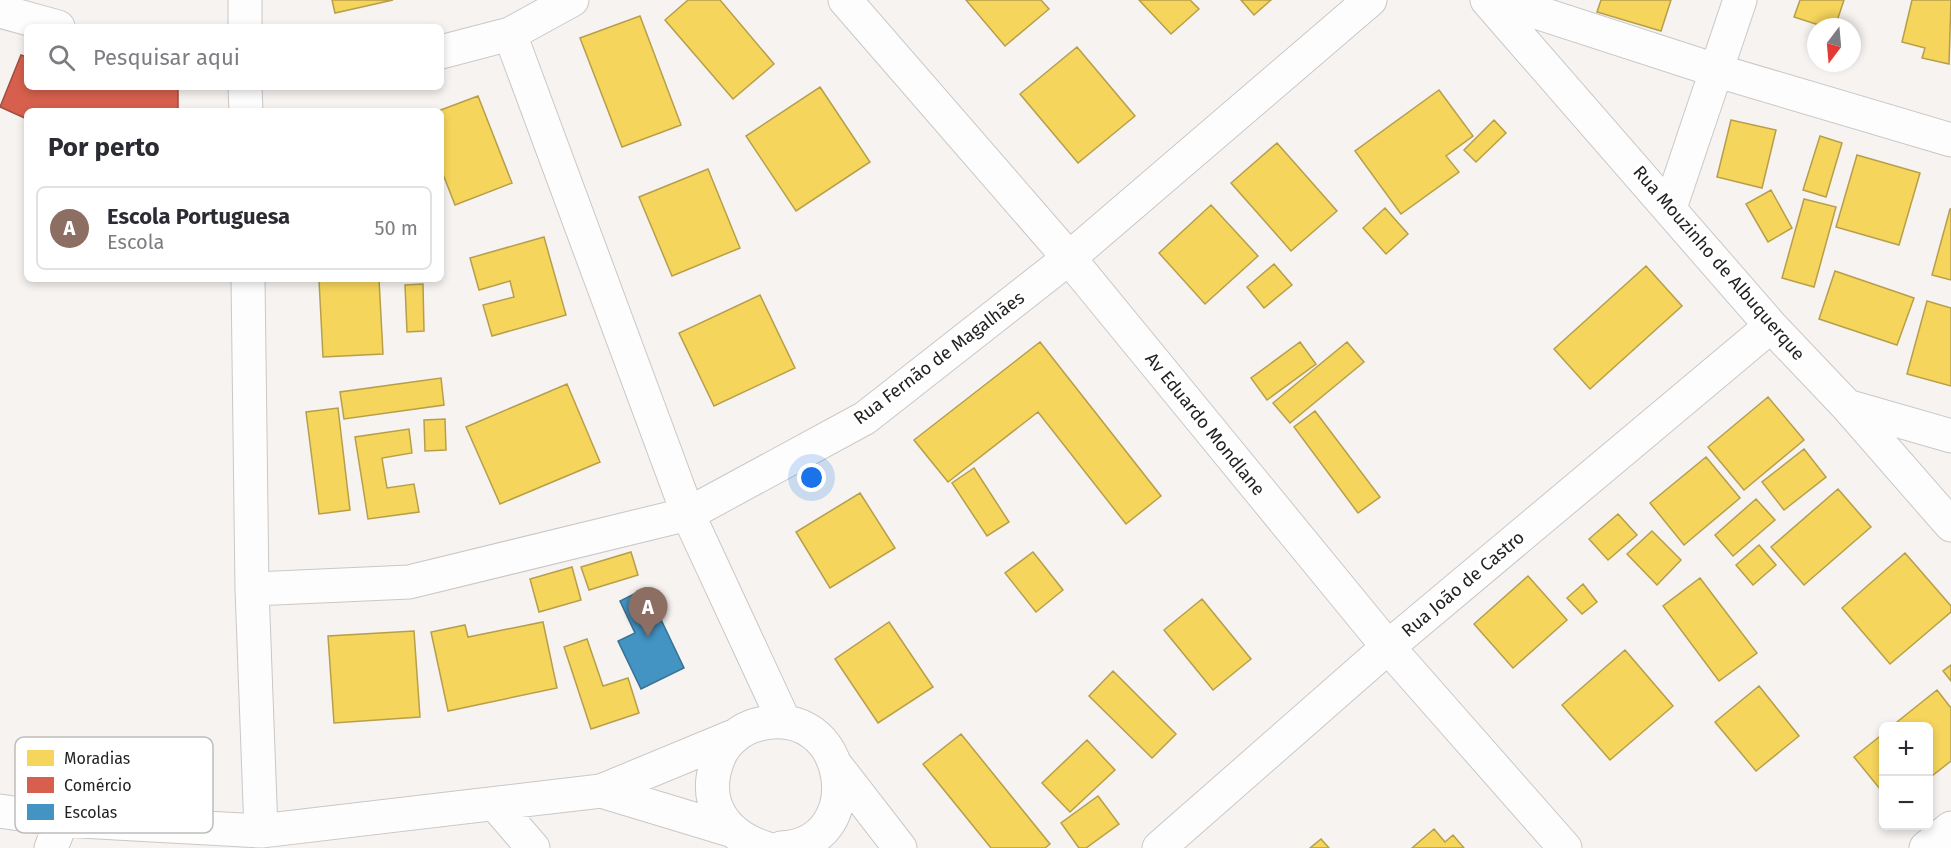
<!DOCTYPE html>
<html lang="pt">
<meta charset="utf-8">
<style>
:root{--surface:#fff;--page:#f2f2f3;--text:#2b2b33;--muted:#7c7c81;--line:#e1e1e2;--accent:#0b8043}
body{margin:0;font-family:"Fira Sans",sans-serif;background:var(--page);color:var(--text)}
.controls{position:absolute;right:18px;bottom:18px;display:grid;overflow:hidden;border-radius:9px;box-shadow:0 3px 9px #0003}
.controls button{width:54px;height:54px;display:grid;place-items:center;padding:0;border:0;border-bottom:2px solid var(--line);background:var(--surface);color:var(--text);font:30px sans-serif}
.compass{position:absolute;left:1807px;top:18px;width:54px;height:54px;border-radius:50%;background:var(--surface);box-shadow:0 3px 9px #0003;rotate:196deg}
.you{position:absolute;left:812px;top:478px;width:21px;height:21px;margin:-15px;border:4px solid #fff;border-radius:50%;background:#1a73e8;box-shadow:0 0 0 9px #1a73e833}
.badge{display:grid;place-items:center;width:39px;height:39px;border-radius:50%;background:var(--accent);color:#fff;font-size:20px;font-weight:700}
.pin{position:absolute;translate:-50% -50px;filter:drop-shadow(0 2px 3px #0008)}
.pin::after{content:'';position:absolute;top:32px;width:21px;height:18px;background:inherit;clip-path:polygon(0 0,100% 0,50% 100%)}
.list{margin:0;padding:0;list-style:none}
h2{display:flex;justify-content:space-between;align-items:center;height:78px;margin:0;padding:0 24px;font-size:26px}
h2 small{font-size:20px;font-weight:400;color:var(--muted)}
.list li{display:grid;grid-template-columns:39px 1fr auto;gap:18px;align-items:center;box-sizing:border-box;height:84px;margin:0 12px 12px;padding:0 12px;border:2px solid var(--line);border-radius:9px}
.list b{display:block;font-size:22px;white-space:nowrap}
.list p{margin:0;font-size:20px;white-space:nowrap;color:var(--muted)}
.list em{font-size:20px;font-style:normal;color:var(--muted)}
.icon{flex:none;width:33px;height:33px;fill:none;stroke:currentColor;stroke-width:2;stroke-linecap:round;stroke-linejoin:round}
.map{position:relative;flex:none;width:1951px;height:848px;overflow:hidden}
.search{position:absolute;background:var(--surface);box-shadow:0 3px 9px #0003;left:24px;top:24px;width:420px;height:66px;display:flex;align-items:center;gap:15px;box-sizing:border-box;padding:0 21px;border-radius:9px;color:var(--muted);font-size:22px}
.panel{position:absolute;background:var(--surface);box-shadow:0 3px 9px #0003;left:24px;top:108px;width:420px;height:174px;border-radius:9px}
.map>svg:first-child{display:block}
.homes{fill:#f6d55c;stroke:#b79f4a;stroke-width:1.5}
.shops{fill:#d6604d;stroke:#a14d40;stroke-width:1.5}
.schools{fill:#4393c3;stroke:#3a7192;stroke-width:1.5}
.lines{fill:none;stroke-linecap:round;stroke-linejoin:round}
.minor-casing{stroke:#cac8c6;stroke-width:35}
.minor{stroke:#fefdfd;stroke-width:33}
.labels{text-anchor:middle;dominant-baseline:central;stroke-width:6;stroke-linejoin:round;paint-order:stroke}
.street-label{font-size:18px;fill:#242220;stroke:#fff}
.key{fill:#fff;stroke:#bdbdbc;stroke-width:1.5}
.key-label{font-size:16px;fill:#242220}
</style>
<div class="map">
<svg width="1951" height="848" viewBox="0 0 1951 848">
<rect width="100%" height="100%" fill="#f6f3f1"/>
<!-- homes -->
<path class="homes" d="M332 0H393L335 13Z
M688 0H720L774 64 733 99 665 20Z
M966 0H1041L1049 9 1005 46Z
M1139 0H1190L1199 9 1171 34Z
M1241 0H1271L1254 15Z
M1601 0H1671L1661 31 1597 12Z
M1800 0H1844L1835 27H1825L1794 17Z
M1912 0H1951L1949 64 1922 58 1925 48 1902 42Z
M640 16 681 125 622 147 580 38Z
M1077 47 1135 116 1078 163 1020 94Z
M820 87 870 162 796 211 746 136Z
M1439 90 1473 136 1446 156 1459 172 1401 214 1355 151Z
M478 96 512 183 455 205 441 169V111H438Z
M1494 120 1506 133 1476 162 1464 150Z
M1731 120 1776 130 1762 188 1717 177Z
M1820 136 1842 143 1826 197 1803 190Z
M1277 143 1337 211 1291 251 1231 183Z
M1857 155 1920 173 1899 245 1836 227Z
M708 169 740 248 672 276 639 197Z
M1771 190 1792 228 1768 242 1746 204Z
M1804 199 1836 207 1814 287 1782 278Z
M1211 205 1258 256 1205 304 1159 253Z
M1385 208 1408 234 1386 254 1363 228Z
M1950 209H1951V280L1932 275Z
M544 237 566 315 492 336 483 305 514 297 510 281 479 290 470 258Z
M1274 264 1292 285 1264 308 1247 287Z
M1646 266 1682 306 1590 389 1554 349Z
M1835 271 1914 298 1897 345 1819 319Z
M379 279 383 354 323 357 319 280Z
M423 284 424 331 407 332 405 285Z
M760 295 795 368 714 406 679 333Z
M1927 301 1951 308V386L1907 374Z
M1040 342 1161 496 1126 524 1038 412 948 482 914 440Z
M1300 342 1316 364 1267 400 1251 378Z
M1347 342 1364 362 1290 423 1273 403Z
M441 378 444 405 344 419 340 392Z
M567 384 600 462 500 504 466 427Z
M1768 397 1804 440 1744 490 1708 447Z
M338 408 350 510 319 514 306 412Z
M1315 411 1380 497 1358 513 1294 427Z
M445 419 446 450 425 451 424 420Z
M409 429 412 453 382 458 387 488 414 484 419 512 368 519 355 437Z
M1804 449 1826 477 1784 510 1762 482Z
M1706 457 1740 498 1684 545 1650 503Z
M974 468 1009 522 987 536 952 483Z
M1838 489 1871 527 1804 585 1771 547Z
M860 493 895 548 830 588 796 532Z
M1756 499 1775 520 1733 556 1715 535Z
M1618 514 1637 535 1608 560 1589 539Z
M1652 531 1681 560 1657 585 1627 554Z
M1759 545 1776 565 1753 585 1736 565Z
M631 552 638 575 589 590 581 567Z
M1033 552 1063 590 1036 612 1005 573Z
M1905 553 1951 606V612L1890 664 1842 608Z
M572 567 581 600 539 612 530 579Z
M1528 576 1567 620 1513 668 1474 624Z
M1700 578 1757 653 1719 681 1663 606Z
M1583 584 1597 602 1582 614 1567 598Z
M1202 599 1251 659 1213 690 1164 630Z
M543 622 557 688 448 711 431 632 465 625 468 637Z
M889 622 933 687 878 723 835 659Z
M414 631 420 717 334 723 328 636Z
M587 639 603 686 628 678 639 713 591 729 564 647Z
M1625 650 1673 706 1610 760 1562 705Z
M1951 665V681L1943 671Z
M1113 671 1176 734 1152 758 1089 696Z
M1759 686 1799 736 1756 771 1715 722Z
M1937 690 1951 708V761L1928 779V726H1892Z
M1884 733V794L1854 757Z
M961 734 1050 844 1045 848H991L923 764Z
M1087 740 1115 770 1070 812 1042 783Z
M1098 796 1119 824 1086 848H1079L1061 823Z
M1434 829 1445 842 1453 835 1464 848H1412Z
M1321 839 1329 848H1310Z"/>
<!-- shops -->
<path class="shops" d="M21 55 27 57V87H178V111H27V119L0 107Z"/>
<!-- schools -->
<path class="schools" d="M646 588 684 668 641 689 618 641 635 633 620 601Z"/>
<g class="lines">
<!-- minor casing -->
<g class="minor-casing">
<path id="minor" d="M245 0V27
M845 0 1069 258 1388 647 1565 848
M1487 0 1771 326 1847 406 1951 525
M1499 0 1718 71 1951 140
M0 11 58 27
M510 34 688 514 784 721
M441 52 510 34 572 0
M245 87 246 111
M1670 208 1740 0
M248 279 252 589 261 831
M1847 406 1951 436
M252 589 409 582 688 514 865 418 1069 258 1370 0
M838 768 900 848
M601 791 730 830
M496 805 533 848
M0 811 62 820 261 831 601 791 734 736
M51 848 62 820
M765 848C722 834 701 800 719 757 725 742 741 729 756 725 850 699 871 844 781 848
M1159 848 1388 647 1771 326
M1926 848 1951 828"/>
</g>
<!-- minor -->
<use href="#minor" class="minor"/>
</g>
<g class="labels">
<!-- street labels -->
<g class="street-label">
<text transform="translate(1719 263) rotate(49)">Rua Mouzinho de Albuquerque</text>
<text transform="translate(939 358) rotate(-37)">Rua Fernão de Magalhães</text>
<text transform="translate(1205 424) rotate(51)">Av Eduardo Mondlane</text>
<text transform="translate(1463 584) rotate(-40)">Rua João de Castro</text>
</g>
</g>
<!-- legend -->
<rect x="15" y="737" width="198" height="96" rx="9" class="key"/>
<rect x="27" y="750" width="27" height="16" fill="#f6d55c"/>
<rect x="27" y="777" width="27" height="16" fill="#d6604d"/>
<rect x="27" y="804" width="27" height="16" fill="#4393c3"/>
<g class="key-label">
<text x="64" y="764">Moradias</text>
<text x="64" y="791">Comércio</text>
<text x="64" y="818">Escolas</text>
</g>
</svg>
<div class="controls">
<button>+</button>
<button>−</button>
</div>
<svg class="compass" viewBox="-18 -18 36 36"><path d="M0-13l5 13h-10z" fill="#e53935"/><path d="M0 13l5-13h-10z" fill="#7c7c81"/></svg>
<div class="you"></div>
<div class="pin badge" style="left:648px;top:637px;background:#8d6e63">A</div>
<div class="search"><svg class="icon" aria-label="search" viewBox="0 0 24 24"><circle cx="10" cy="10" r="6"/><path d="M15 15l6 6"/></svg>Pesquisar aqui</div>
<section class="panel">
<h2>Por perto<small></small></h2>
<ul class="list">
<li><span class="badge" style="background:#8d6e63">A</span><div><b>Escola Portuguesa</b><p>Escola</p></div><em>50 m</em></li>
</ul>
</section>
</div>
